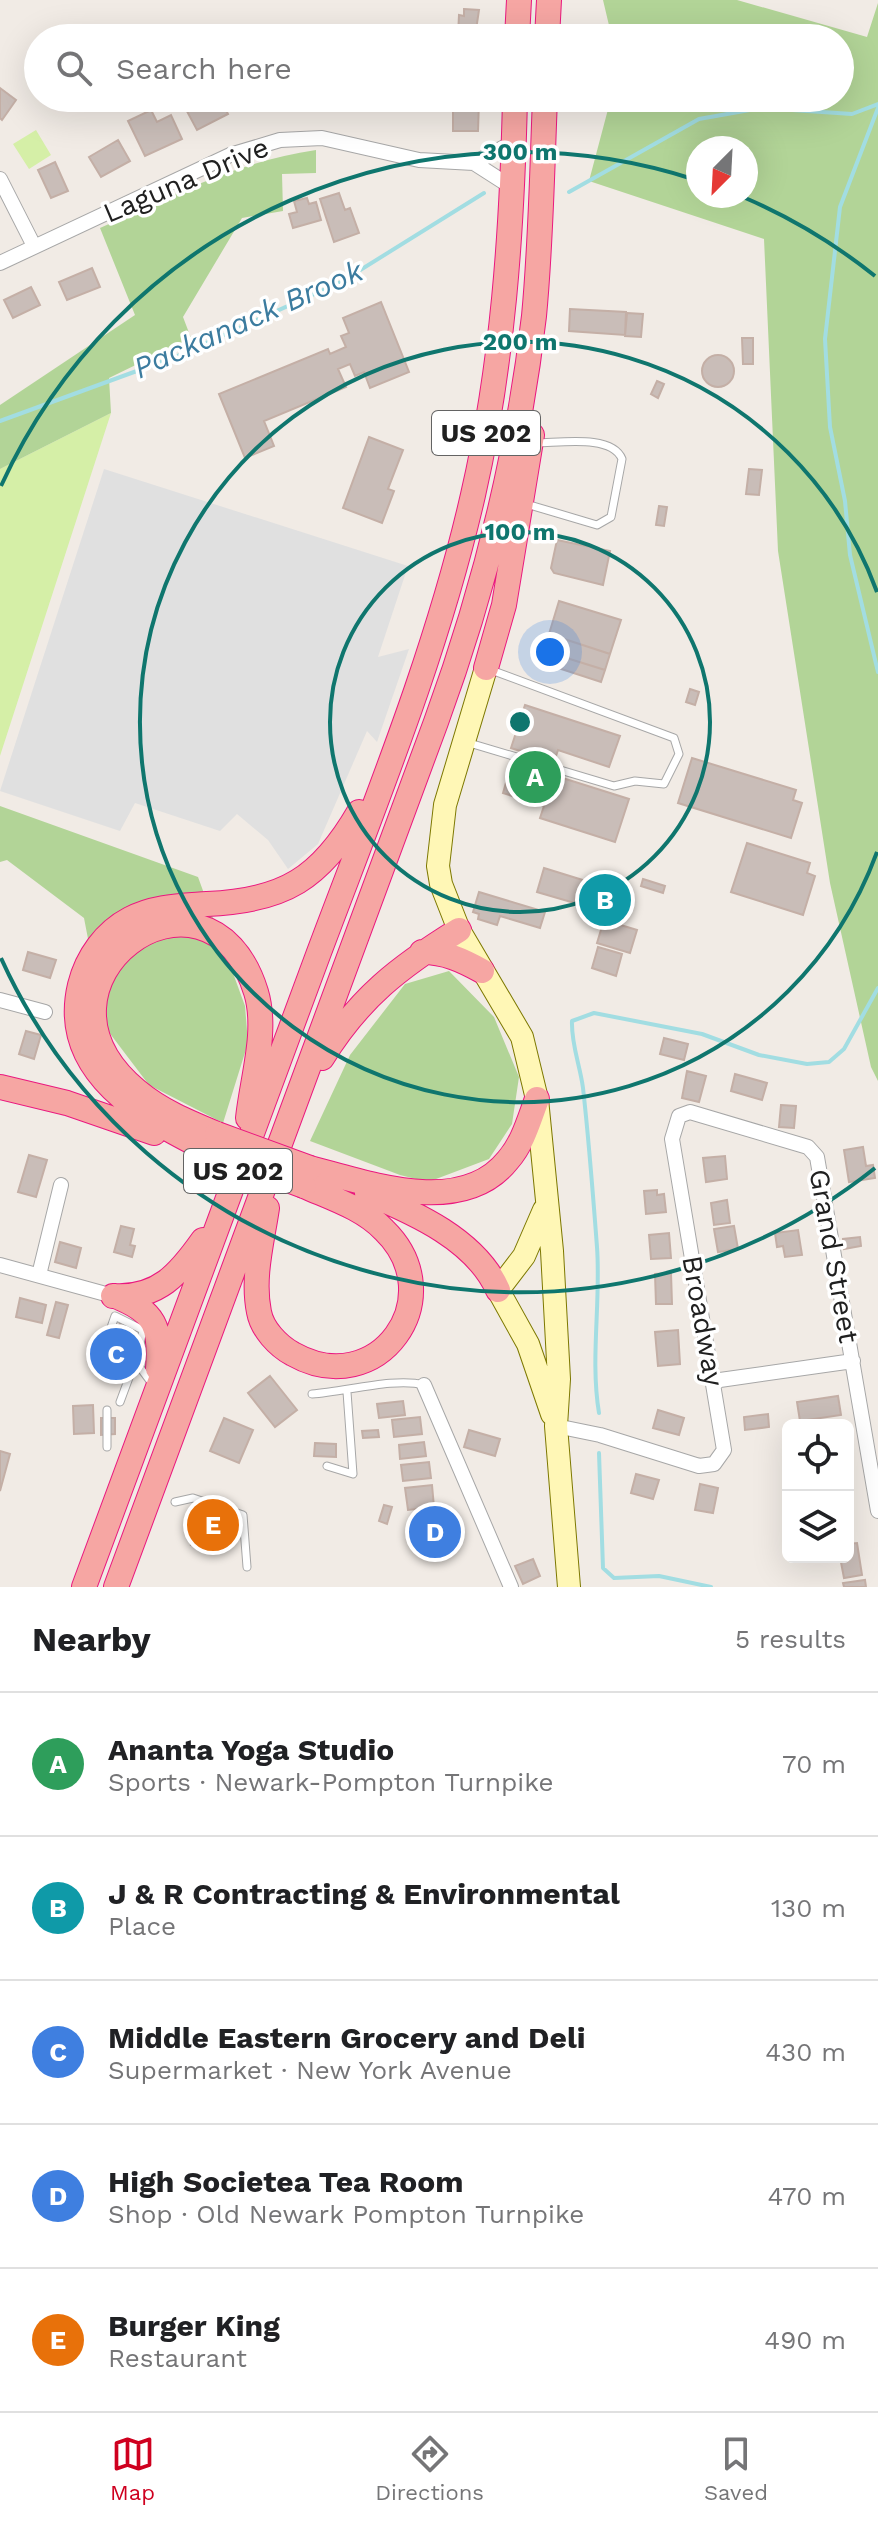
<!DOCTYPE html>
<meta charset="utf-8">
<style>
:root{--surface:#fff;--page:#f2f2f2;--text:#202124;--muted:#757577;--line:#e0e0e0;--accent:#cf001f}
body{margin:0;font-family:"Work Sans",sans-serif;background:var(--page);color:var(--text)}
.controls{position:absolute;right:24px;bottom:24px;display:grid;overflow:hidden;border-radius:12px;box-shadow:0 8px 32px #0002}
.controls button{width:72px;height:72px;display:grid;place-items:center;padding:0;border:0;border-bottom:2px solid var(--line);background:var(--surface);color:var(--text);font:40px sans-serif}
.compass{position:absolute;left:686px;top:136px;width:72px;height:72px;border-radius:50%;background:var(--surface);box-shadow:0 8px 32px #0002;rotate:204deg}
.you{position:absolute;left:550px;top:652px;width:28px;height:28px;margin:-20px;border:6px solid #fff;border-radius:50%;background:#1a73e8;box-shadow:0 0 0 12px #1a73e833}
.badge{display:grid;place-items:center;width:52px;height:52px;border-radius:50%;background:var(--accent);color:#fff;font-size:26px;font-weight:700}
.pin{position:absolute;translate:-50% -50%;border:4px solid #fff;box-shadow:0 2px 8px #0006}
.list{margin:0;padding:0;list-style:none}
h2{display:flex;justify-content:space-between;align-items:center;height:104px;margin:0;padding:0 32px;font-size:34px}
h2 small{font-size:26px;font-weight:400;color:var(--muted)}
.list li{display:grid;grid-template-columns:52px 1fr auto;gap:24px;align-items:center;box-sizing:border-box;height:144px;padding:0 32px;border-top:2px solid var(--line)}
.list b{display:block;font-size:30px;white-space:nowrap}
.list p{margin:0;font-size:26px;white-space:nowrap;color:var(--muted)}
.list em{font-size:26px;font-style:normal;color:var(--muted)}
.icon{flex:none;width:44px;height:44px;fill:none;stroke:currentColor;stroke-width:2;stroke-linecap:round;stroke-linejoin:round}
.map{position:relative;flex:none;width:878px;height:1587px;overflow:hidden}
.search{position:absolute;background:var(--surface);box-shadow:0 8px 32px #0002;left:24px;right:24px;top:24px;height:88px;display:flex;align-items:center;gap:20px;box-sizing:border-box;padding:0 28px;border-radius:44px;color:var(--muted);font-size:30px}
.sheet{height:824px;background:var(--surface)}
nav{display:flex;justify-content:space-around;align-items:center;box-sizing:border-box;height:112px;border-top:2px solid var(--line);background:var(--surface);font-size:22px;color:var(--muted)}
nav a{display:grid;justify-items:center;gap:4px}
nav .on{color:var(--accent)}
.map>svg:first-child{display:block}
.grass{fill:#d5efa7}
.forest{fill:#b2d497;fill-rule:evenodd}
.parking{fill:#e0e0e0}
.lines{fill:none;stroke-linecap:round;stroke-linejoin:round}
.stream{stroke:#a2dde2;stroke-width:4}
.building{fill:#c9bdb8;stroke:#c4afa6;stroke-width:2}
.service-casing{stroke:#a7a7a7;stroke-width:9}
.minor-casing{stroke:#a7a7a7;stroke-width:16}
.secondary-casing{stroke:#7d7800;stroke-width:24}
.trunk-casing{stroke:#ea187f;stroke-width:26}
.service{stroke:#fff;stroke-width:7}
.minor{stroke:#fff;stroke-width:14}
.secondary{stroke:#fff7b6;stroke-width:22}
.trunk{stroke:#f6a6a3;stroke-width:24}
.trunk-bridge-casing{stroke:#ea187f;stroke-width:26;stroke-linecap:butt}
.trunk-bridge{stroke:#f6a6a3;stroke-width:24}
.ring{fill:none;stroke:#0f766e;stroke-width:4}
.labels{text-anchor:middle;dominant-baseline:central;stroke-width:7;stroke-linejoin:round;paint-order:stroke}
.shield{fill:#fff;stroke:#636363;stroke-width:2}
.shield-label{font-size:26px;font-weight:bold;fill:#202020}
.street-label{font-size:28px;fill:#202020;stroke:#fff}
.water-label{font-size:30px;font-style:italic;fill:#3c7c9f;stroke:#fff}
.centre{fill:#0f766e;stroke:#fff;stroke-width:4}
.ring-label{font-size:24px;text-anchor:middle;font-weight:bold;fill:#0f766e;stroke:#fff;stroke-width:7;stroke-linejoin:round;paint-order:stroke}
</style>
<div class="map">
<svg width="878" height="1587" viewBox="0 0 878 1587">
<rect width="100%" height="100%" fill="#f1ebe5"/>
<!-- grass -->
<path class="grass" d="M36 130 51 155 29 169 13 144Z
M111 413 0 756V469Z"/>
<!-- forest -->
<path class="forest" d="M603 0H737L867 37 878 3V1081L871 1067 830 883 778 551 764 239 589 181 611 98H840V38H612ZM746 148V196H698V148Z
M316 150V173L282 174 283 211 242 218 183 317 191 338 109 378 111 413 0 469V405L135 315 100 228C174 195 236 162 316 150Z
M0 806 198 877 245 1006 248 1043 223 1123 149 1085 105 1027 84 918 7 860 0 862Z
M449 971 494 1017 519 1077 512 1124 489 1159 428 1182 400 1175 310 1141 350 1055 405 984Z"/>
<!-- parking -->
<path class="parking" d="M104 469 408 566 378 657 409 649 377 742 367 731 318 844 288 869 268 840 237 814 220 831 135 803 120 831 0 791Z"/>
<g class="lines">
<!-- stream -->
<path class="stream" d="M878 108 840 207 825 339 830 427 845 501 850 555 878 672
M569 192 699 119 761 108 852 114 878 104
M0 421 175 357 341 282 484 193
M599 1413C590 1359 601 1302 597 1247 593 1194 589 1141 583 1088 580 1065 571 1044 572 1021L594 1013 702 1034 759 1055 807 1064 829 1062 844 1049 878 988
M599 1453 603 1568 614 1578 659 1576 711 1587"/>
</g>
<!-- building -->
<path class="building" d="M464 9 479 10 475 37 458 36 459 15 464 16Z
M0 88 16 100 2 120 0 118Z
M189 98H204L207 104 220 98 228 114 197 130 182 102Z
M369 98H400L398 110 368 107Z
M453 101H479L478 131H453Z
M151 110 157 122 171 115 182 139 145 156 128 121Z
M118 140 130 161 101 177 89 157Z
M55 162 68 191 51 198 38 170Z
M339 193 345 210 350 208 359 233 334 242 320 199Z
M307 198 309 204 316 202 321 220 293 228 289 214 297 212 294 201Z
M92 268 100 287 67 300 59 282Z
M31 287 40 305 13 318 4 300Z
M381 302 409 372 370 388 364 372 355 376 350 364 338 369 346 387 264 421 274 446 245 458 219 394 328 349 330 354 346 347 341 336 349 333 343 318Z
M570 309 626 312 625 335 569 331Z
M627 313 643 314 641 337 625 336Z
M742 338H753V364H743Z
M702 371a16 16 0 1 1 32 0a16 16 0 1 1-32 0Z
M657 381 664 384 658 398 651 394Z
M369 437 403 450 388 489 394 491 382 523 343 508Z
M749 469 762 470 759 495 746 494Z
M659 506 667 507 664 526 656 525Z
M557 540 610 551 603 585 554 573 551 568Z
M559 601 621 620 610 654 549 634Z
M549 634 610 654 605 670 544 651Z
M544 651 605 670 601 682 540 662Z
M690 689 699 692 695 705 686 702Z
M525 705 620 736 609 767 558 750 554 762 511 748Z
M692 758 796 790 793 800 802 803 791 838 678 803Z
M512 762 629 799 615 842 540 818 544 806 503 793Z
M747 843 810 863 807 873 815 876 803 915 731 892Z
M544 868 602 886 595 909 537 892Z
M643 879 665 886 663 893 641 886Z
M602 886 614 890 605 918 594 914Z
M479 892 545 912 540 928 500 916 497 925 478 919 479 914 473 912Z
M604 920 637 930 630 953 597 943Z
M598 947 622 954 616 976 592 968Z
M28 952 56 960 50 978 23 970Z
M26 1031 41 1035 34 1059 19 1054Z
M664 1038 688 1044 684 1060 660 1054Z
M687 1071 706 1076 699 1102 682 1098Z
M735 1074 767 1083 762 1100 731 1091Z
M781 1105 796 1106 794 1128 779 1127Z
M863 1147 866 1166 873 1165 875 1178 849 1182 844 1150Z
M29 1155 47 1160 36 1197 18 1192Z
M725 1156 727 1179 706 1182 703 1158Z
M657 1190V1195L664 1194 666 1212 646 1214 644 1191Z
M727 1200 730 1223 714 1225 711 1203Z
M121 1226 134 1229 130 1245 135 1246 132 1257 114 1252Z
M734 1226 738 1249 718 1252 714 1229Z
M798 1230 802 1255 785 1257 783 1246 777 1247 775 1233Z
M669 1233 671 1258 651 1259 649 1235Z
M860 1237 861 1246 844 1249 843 1239Z
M60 1242 81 1248 76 1268 55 1262Z
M671 1273 672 1304H656L655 1274Z
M20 1298 46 1305 42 1323 16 1317Z
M56 1302 68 1305 59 1338 47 1335Z
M120 1323 136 1329 123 1362 107 1355Z
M678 1330 680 1364 658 1366 655 1332Z
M270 1376 297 1410 275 1427 248 1393Z
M838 1396 841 1415 800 1421 797 1402Z
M403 1401 405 1415 379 1418 377 1404Z
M93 1405 94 1433 74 1434 73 1406Z
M658 1410 684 1418 679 1435 653 1428Z
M768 1414 769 1427 745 1430 744 1417Z
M420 1417 422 1434 394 1437 392 1420Z
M101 1418H115V1434L101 1435Z
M224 1418 253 1430 239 1463 210 1451Z
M378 1430 379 1437 363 1438 362 1431Z
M469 1430 500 1439 495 1456 464 1447Z
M424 1442 426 1456 400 1459 399 1445Z
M315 1443 336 1444V1457L314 1456Z
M0 1451 10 1454 0 1491Z
M429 1462 431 1478 403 1481 401 1465Z
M636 1474 659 1480 653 1499 631 1493Z
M700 1484 718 1488 713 1513 695 1510Z
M432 1485 434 1507 408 1510 405 1488Z
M202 1503 237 1516 225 1547 209 1540 205 1550 191 1545 194 1536 190 1535Z
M384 1505 392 1507 387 1524 379 1521Z
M448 1518 451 1543 423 1547 419 1521Z
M857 1543 862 1575 844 1578 840 1557H848V1544Z
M533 1559 540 1576 523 1584 515 1566Z
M865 1580 866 1587H844L843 1583Z"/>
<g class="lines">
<!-- service casing -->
<g class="service-casing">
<path id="service" d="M523 503 597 525 611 517 622 459C612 434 559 443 537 443
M466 742 614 786 635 781 664 784 679 754 674 738 491 670
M136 1362 143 1330 115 1316 99 1362 130 1375 136 1362 153 1385
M312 1394C345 1392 395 1377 424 1385
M120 1402 130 1375
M107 1447V1410
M327 1466 353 1474 347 1392
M175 1502 193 1498 243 1515 247 1567"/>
</g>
<!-- minor casing -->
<g class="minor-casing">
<path id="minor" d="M0 179 34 246
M513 188 474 163 514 142
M0 263 230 155 280 140 322 138 419 160 474 163
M0 1000 45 1012
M0 1265 113 1296
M39 1275 61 1185
M713 1381 853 1361
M424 1385 511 1587
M556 1426 600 1435 699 1466 714 1464 724 1450 672 1139 679 1116 690 1112 808 1147 817 1157 878 1511"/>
</g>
<!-- secondary casing -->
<g class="secondary-casing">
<path id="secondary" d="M486 668 445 805 438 866 441 884 459 930 522 1037 537 1099 552 1251 559 1379 556 1426 569 1587
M544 1210 524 1256 498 1290 528 1344 552 1414"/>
</g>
<!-- trunk casing -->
<g class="trunk-casing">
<path id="trunk" d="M517 38 519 0
M547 38 549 0
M486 668 504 605 532 435
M422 952C445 952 462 960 482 971
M322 1058C359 998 399 967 459 930
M0 1087 67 1103 154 1133
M217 1134C188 1122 161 1111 137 1091 7 983 208 837 256 992 268 1031 252 1079 248 1118
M210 1151C144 1118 59 1073 80 985 87 957 105 932 130 919 154 906 181 906 207 904 284 901 321 878 359 812
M310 1168C368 1183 462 1218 508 1160 523 1143 529 1120 537 1099
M367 1193C415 1213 476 1240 498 1290
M267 1208C262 1242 252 1278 259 1312 262 1329 278 1346 293 1354 378 1402 453 1297 384 1230 363 1208 331 1198 304 1186
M113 1296C158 1299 179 1274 203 1240
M115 1296C156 1312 161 1327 158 1369
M84 1587C162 1376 240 1165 318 955 375 803 437 653 473 495 503 364 512 232 515 98
M116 1587 436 722C484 591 518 455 534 316 541 243 542 171 545 98"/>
</g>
<!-- service -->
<use href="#service" class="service"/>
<!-- minor -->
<use href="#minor" class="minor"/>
<!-- secondary -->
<use href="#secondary" class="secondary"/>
<!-- trunk -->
<use href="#trunk" class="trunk"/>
<!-- trunk-bridge casing -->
<g class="trunk-bridge-casing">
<path id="trunk-bridge" d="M217 1134 310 1168
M210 1151 304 1186"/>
</g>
<!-- trunk-bridge -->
<use href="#trunk-bridge" class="trunk-bridge"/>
</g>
<!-- distance rings -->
<g class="ring">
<circle cx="520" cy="722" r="190"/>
<path d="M877 852A380 380 0 1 1 877 592"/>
<path d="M875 1168A570 570 0 0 1 1 958M1 486A570 570 0 0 1 696 180M743 197A570 570 0 0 1 875 276"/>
</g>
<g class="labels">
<!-- shield labels -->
<g class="shield">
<rect x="432" y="411" width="108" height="44" rx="6"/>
<rect x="184" y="1149" width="108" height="44" rx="6"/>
</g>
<g class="shield-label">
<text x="486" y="433">US 202</text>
<text x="238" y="1171">US 202</text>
</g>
<!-- street labels -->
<g class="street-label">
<text transform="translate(186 180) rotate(-23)">Laguna Drive</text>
<text transform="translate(834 1256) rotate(80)">Grand Street</text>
<text transform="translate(703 1321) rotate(80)">Broadway</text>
</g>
<!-- water labels -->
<g class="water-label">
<text transform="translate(248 319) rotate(-24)">Packanack Brook</text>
</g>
</g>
<circle cx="520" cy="722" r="12" class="centre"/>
<g class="ring-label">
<text x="520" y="160">300 m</text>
<text x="520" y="350">200 m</text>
<text x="520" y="540">100 m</text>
</g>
</svg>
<div class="controls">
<button><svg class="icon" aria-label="locate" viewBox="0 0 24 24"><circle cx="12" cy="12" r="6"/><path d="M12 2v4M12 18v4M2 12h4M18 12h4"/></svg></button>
<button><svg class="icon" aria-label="layers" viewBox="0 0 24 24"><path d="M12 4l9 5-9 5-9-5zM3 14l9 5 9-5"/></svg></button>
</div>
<svg class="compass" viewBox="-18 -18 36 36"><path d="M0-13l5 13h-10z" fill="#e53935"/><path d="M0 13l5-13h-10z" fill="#757577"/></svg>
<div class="you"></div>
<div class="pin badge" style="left:535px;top:777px;background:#2e9e5b">A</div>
<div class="pin badge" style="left:605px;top:900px;background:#0f9aa8">B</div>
<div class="pin badge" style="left:116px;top:1354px;background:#3f7fe0">C</div>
<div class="pin badge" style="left:435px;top:1532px;background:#3f7fe0">D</div>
<div class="pin badge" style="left:213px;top:1525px;background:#e8710a">E</div>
<div class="search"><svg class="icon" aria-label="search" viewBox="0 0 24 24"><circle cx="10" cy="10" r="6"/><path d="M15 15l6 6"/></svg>Search here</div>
</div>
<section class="sheet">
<h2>Nearby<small>5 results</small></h2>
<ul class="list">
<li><span class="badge" style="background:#2e9e5b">A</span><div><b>Ananta Yoga Studio</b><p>Sports · Newark-Pompton Turnpike</p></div><em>70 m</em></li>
<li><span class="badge" style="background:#0f9aa8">B</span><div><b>J &amp; R Contracting &amp; Environmental</b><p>Place</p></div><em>130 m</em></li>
<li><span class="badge" style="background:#3f7fe0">C</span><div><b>Middle Eastern Grocery and Deli</b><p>Supermarket · New York Avenue</p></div><em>430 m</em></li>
<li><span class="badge" style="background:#3f7fe0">D</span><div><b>High Societea Tea Room</b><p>Shop · Old Newark Pompton Turnpike</p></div><em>470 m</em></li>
<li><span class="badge" style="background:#e8710a">E</span><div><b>Burger King</b><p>Restaurant</p></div><em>490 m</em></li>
</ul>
</section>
<nav>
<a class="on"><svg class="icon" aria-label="map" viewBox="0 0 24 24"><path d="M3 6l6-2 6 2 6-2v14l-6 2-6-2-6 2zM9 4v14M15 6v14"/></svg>Map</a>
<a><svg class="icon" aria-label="directions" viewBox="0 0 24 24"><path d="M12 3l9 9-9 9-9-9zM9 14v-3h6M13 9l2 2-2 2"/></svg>Directions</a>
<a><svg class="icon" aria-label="saved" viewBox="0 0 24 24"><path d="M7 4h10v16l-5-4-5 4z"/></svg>Saved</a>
</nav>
